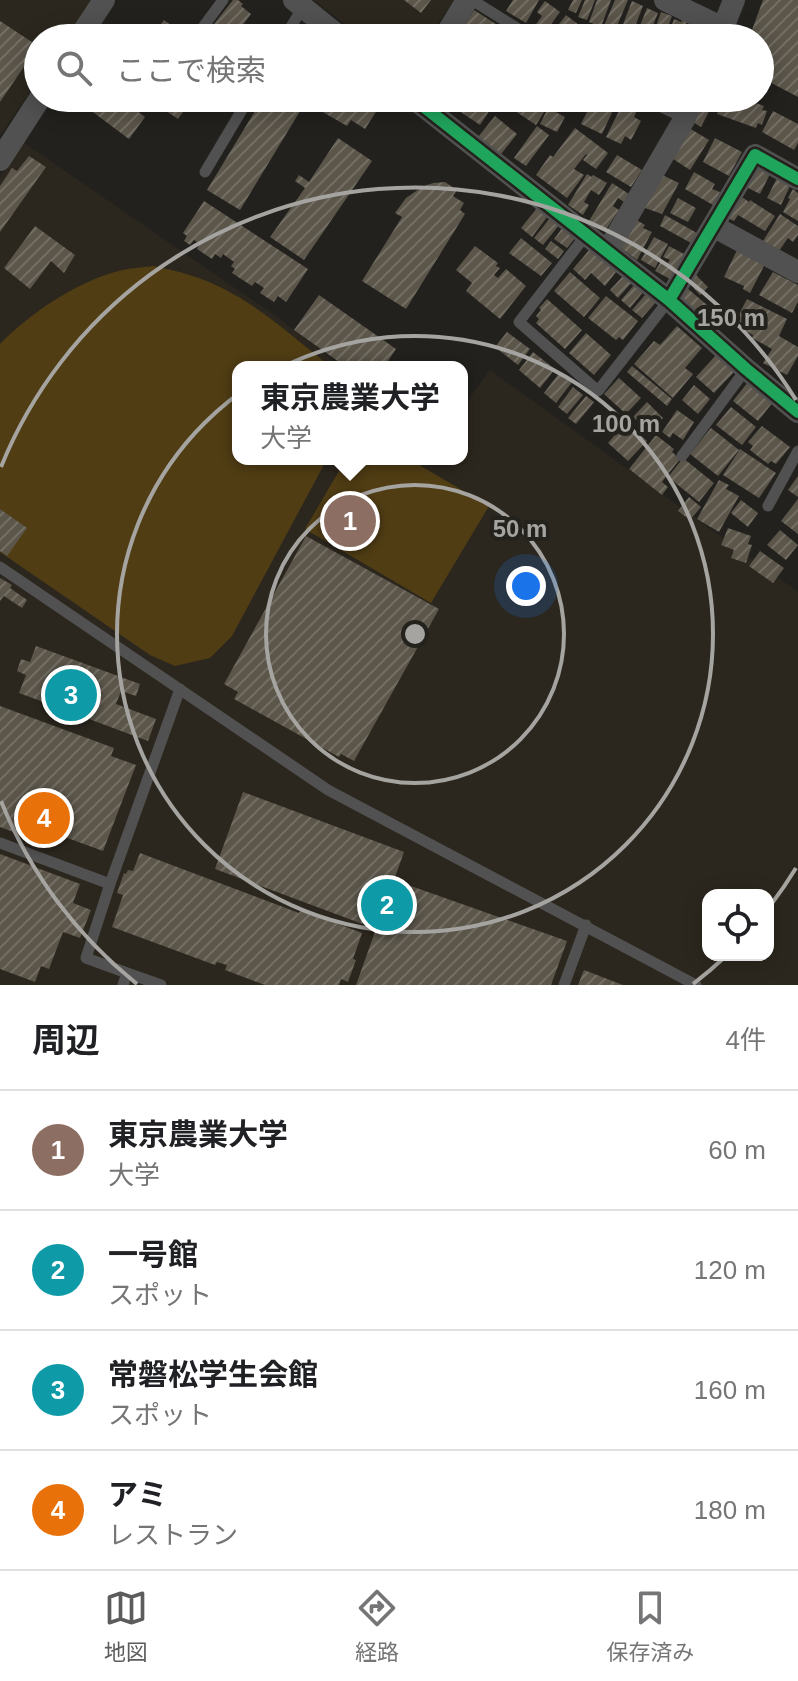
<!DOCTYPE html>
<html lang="ja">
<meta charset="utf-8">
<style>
:root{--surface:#fff;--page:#f6f6f6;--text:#202124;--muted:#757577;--line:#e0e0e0;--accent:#5c5c5c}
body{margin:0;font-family:Helvetica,"Noto Sans JP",sans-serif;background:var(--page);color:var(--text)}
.controls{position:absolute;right:24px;bottom:24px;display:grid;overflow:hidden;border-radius:16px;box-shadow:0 4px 20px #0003}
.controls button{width:72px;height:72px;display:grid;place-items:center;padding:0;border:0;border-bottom:2px solid var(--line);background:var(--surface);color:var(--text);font:40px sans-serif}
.you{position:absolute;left:526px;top:586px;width:28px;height:28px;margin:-20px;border:6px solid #fff;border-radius:50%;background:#1a73e8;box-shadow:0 0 0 12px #1a73e833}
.badge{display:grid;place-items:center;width:52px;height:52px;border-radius:50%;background:var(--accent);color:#fff;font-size:26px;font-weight:700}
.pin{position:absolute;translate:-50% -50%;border:4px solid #fff;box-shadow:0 2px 8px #0006}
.popup{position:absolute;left:232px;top:361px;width:236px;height:104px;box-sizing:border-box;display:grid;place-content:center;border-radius:16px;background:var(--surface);filter:drop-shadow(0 2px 6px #0005);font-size:26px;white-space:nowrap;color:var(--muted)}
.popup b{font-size:30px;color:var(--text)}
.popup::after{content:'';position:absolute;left:50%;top:100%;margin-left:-16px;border:16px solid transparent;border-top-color:var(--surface)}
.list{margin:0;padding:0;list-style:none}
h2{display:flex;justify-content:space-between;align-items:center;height:104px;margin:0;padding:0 32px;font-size:34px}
h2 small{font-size:26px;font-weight:400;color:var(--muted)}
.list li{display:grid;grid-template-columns:52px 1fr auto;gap:24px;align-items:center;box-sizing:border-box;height:120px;padding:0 32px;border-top:2px solid var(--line)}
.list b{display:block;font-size:30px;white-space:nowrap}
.list p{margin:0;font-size:26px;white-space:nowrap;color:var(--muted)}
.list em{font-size:26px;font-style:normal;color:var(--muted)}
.icon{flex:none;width:44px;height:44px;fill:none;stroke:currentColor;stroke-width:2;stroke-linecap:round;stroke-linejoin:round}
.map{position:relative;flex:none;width:798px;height:985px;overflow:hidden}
.search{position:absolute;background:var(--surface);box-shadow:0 4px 20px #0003;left:24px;right:24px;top:24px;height:88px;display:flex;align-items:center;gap:20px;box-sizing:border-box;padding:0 28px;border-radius:44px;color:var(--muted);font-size:30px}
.sheet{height:584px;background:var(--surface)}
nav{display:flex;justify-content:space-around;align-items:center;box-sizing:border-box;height:112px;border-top:2px solid var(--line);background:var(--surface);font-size:22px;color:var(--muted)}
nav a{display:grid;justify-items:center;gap:4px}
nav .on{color:var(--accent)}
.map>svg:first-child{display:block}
.built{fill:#2c271e;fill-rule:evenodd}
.garden{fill:#503d14}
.building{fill:url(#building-hatch)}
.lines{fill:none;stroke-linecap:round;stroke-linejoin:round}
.service{stroke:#525151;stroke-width:11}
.minor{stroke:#525151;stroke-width:22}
.cycleway-casing{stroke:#24221c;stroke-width:17}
.cycleway{stroke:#20a55d;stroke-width:12}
.ring{fill:none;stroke:#a5a4a0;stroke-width:4}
.centre{fill:#a5a4a0;stroke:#24221c;stroke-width:4}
.ring-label{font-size:24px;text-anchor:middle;font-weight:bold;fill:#a5a4a0;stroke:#24221c;stroke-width:8;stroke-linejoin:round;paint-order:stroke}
</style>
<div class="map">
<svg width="798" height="985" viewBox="0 0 798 985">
<defs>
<pattern id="building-hatch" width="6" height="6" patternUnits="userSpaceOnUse" patternTransform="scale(2)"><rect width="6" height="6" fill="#5b554a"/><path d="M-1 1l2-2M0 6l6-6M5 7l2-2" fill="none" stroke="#736e64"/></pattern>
</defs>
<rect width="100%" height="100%" fill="#22211e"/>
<!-- built -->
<path class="built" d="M0 0H91L67 38H38V80L0 136Z
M314 0H454L428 38H362Z
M23 142 280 319 342 367H238V459H462V408L490 370 798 592V985H0V177ZM708 895H768V955H708Z"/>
<!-- garden -->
<path class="garden" d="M153 266C178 271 201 277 224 289 263 309 297 340 331 367H238V459H327L232 636 210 658 175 666 150 655 0 552V344C29 314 75 283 115 272 127 268 140 268 153 266Z
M346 459H409L489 506 431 603 305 529Z"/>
<!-- building -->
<path class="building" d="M233 0H238L243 4 241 6 251 14 233 38H217L219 36 210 29Z
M404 0H431L421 13Z
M513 0H539L526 23 506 11Z
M573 0H582L576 13 568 10Z
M585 0H595L587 20 578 17Z
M597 0H611L601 27 589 22Z
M615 0H628L614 33 603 28Z
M763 0H798V97L760 77V38H749Z
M545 1 560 12 544 34 534 27 542 16 537 12Z
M632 1 643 6 631 37 620 32Z
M647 8 658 13 648 38H635Z
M474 10 507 31 503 38H464L459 34Z
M661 12 672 16 664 38H652Z
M566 15 583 28 575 38H558L552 33Z
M674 19 681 22 682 20 687 21 681 38H667Z
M164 20 184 35 182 38H151Z
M0 21 38 46 0 102Z
M691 22 707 28 704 38H686Z
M112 27 129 38H104Z
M74 98H120L145 117 129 139Z
M147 98H193L178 119Z
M263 98H308L240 210 207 190Z
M320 98H371L381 104 365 129 351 120 347 126 314 107Z
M440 98H498L480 125Z
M506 98H546L551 101 536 125 503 103Z
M594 98H610L617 102 602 134 581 124Z
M703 98H716L701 127 691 121Z
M723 98H742L764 106 762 110 767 111 762 125 758 123 756 128 717 114Z
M624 101 638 108 634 117 641 121 631 140 625 136 621 144 606 137Z
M548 108 565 117 557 132 540 124Z
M773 111 798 124V143L794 150 762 132Z
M495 116 517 134 501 154 478 137Z
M537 126 549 135 526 166 514 158Z
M575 128 608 153 596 169 583 160 587 155 586 154 574 169 584 175 567 198 536 175 550 155 553 157Z
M689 128 709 140 690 170 670 157Z
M338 138 372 161 304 260 270 237 305 188 295 181 299 175 309 182Z
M715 138 742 152 729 176 703 162Z
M617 155 642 170 631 187 606 172Z
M29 156 46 167 0 232V186L12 168 17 171Z
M756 167 770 174 760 194 746 187Z
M694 172 715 184 712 189 720 192 713 205 685 189Z
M587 174 592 177 593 175 607 183 599 195 591 190 584 202 589 205 583 215 568 205Z
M660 174 679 183 662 214 642 207Z
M778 176 791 184 781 205 767 198Z
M445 182 457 190 453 196 464 203 460 210 465 214 406 309 362 281 402 217 395 213 406 198 422 187 433 183Z
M612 183 629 194 624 202 618 198 613 206 619 210 605 231 589 221Z
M793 189 798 193V221L783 212 790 199 788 198Z
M742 197 749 202 750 200 775 216 765 231 738 215 734 221 728 218Z
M678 198 696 208 688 222 670 213Z
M204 201 308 269 286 302 278 296 274 302 260 293 264 288 255 282 252 286 232 273 235 269 231 266 234 262 223 254 221 258 215 254 212 259 197 249 200 244 194 240 190 245 184 241 187 236 183 233Z
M537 208 548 216 532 237 521 228Z
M780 214 798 226V235L793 242 788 238 779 251 763 241Z
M665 215 697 233 691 243 660 226Z
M551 217 560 224 543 245 534 238Z
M633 218 645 225 643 228 652 232 637 260 618 246Z
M35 226 75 255 64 273 51 261 30 289 4 268Z
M563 227 576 237 567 248 554 239Z
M654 237 668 244 655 268 641 260Z
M521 238 552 263 541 276 509 253Z
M551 241 564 251 558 259 545 249Z
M475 246 498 263 496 266 500 268 494 275 498 278 506 269 526 286 500 319 466 291 472 283 456 270Z
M669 246 684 254 670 279 655 271 661 261 667 264 670 260 663 257Z
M738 248 766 262 750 293 743 289 744 286 724 277Z
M590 249 616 272 605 286 591 273 585 280 573 269Z
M570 272 600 298 584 317 554 291Z
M773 272 798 285V302L792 313 759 295Z
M695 274 708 287 700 295 688 282Z
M624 275 632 282 618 298 610 290Z
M635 284 644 291 630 308 621 300Z
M687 288 713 310 704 320 679 298Z
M646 294 656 302 642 318 632 310Z
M319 295 396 349 384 367H346L294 330Z
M606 296 638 321 623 340 619 337 616 340 588 318Z
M547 299 582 330 565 349 536 323 539 319 536 316 541 310 539 308Z
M747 299 787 319 779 336 798 347V356L787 375 763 363 772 349 752 338 753 335 744 330 746 325 736 320Z
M677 326 702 348 685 368 693 374 673 398 634 364 654 341 660 345Z
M507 332 530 349 518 365 495 347Z
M586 333 611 355 594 375 569 353Z
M533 352 555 369 540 388 519 370Z
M716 355 734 372 714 393 696 377Z
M632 366 672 399 667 406 627 372Z
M560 372 573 381 556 403 544 393Z
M619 378 641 398 626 414 604 394Z
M748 382 773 402 758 421 733 401Z
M694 385 710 399 698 414 682 400Z
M573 387 583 395 567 414 558 407Z
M586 396 594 402 576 424 568 418Z
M647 402 663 418 649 432 633 417Z
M731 407 756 427 742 445 716 425Z
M677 410 694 422 683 440 673 433 670 438 662 432Z
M626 422 647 441 628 461 608 443Z
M762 426 790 447 776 464 771 461 768 464 750 450 753 446 748 442Z
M711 428 739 450 718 476 690 454Z
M656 435 674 449 672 452 680 459 662 482 668 487 662 495 629 469Z
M740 449 776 473 759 498 723 475Z
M683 458 714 483 699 502 668 477Z
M798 476V497L788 490Z
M719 480 729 485 726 489 739 496 719 532 697 519Z
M689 497 701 507 690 520 678 511Z
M798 499V534L781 521Z
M741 500 758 513 748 527 731 513Z
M0 509 27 528 7 556 0 551Z
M728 528 751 536 748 544 752 545 746 563 731 558 734 550 721 545Z
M780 530 798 545 786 560 767 545Z
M306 536 439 609 354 761 341 754 339 757 234 699 238 692 224 684Z
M760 551 784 568 773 583 749 566Z
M0 578 12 585 10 588 27 600 22 608 4 596 0 601Z
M36 646 140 684 136 696 121 691 116 704 156 719 148 741 19 693 26 675 17 671 21 659 30 662Z
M0 706 114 748 111 756 136 765 103 851 32 825 27 837 0 827Z
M243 792 404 852 394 880 567 941 551 985H356L376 929 215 869Z
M140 853 299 913 301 910 362 933 353 959 356 960 348 982 341 979 339 985H265L225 970 227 965 217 962 215 965 112 927 123 895 117 893 124 873 126 874 128 870 133 871Z
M0 854 80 884 73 903 91 910 80 938 63 932 49 969 41 966 35 982 0 969Z
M584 970 623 985H578Z"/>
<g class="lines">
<!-- service -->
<path class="service" d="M472 0 533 38
M195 38 223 0
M284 38 303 7
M642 98 685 118
M205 172 249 98
M586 235 519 322 598 391 669 300
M682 456 746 369
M768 506 798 451
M0 567 328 790 696 985
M0 843 110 884
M127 973 161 985
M123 985 127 973 86 958 110 884 180 689
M564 985 586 925"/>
<!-- minor -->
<path class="minor" d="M294 0 341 38
M665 0 723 28
M79 38 104 0
M444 38 467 0
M719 38 734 0
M413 98 669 300 746 369 798 412
M0 160 40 98
M713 226 798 272
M605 250 614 240 685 118 693 98
M669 300 755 155 798 179"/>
<!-- cycleway casing -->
<g class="cycleway-casing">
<path id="cycleway" d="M413 98 669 300 746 369 798 412
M669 300 755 155 798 179"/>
</g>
<!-- cycleway -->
<use href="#cycleway" class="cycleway"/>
</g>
<!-- distance rings -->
<g class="ring">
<circle cx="415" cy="634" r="149"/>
<circle cx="415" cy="634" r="298"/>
<path d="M796 868A447 447 0 0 1 770 906M726 956A447 447 0 0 1 693 984M137 984A447 447 0 0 1 1 801M1 467A447 447 0 0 1 796 400"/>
</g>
<circle cx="415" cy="634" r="12" class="centre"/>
<g class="ring-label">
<text x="731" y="326">150 m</text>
<text x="626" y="432">100 m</text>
<text x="520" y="537">50 m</text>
</g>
</svg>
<div class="controls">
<button><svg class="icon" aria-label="locate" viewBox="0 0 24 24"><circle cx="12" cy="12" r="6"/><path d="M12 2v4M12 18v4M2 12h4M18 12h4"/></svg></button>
</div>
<div class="you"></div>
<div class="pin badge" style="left:350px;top:521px;background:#8d6e63">1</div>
<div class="popup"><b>東京農業大学</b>大学</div>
<div class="pin badge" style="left:387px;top:905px;background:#0f9aa8">2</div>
<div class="pin badge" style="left:71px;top:695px;background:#0f9aa8">3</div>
<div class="pin badge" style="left:44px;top:818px;background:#e8710a">4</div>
<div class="search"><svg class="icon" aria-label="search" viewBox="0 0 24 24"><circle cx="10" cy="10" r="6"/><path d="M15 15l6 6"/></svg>ここで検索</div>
</div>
<section class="sheet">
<h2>周辺<small>4件</small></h2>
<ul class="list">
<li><span class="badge" style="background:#8d6e63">1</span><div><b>東京農業大学</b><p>大学</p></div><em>60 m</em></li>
<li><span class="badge" style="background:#0f9aa8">2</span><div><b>一号館</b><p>スポット</p></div><em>120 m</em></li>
<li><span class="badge" style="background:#0f9aa8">3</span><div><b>常磐松学生会館</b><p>スポット</p></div><em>160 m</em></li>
<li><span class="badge" style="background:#e8710a">4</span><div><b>アミ</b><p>レストラン</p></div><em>180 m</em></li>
</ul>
</section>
<nav>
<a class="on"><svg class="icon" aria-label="map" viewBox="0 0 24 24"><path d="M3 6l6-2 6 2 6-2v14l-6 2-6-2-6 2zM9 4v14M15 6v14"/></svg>地図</a>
<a><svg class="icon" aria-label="directions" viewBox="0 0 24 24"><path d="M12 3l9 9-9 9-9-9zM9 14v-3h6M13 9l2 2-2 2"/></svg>経路</a>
<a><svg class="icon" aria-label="saved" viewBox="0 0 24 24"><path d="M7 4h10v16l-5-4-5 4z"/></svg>保存済み</a>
</nav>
